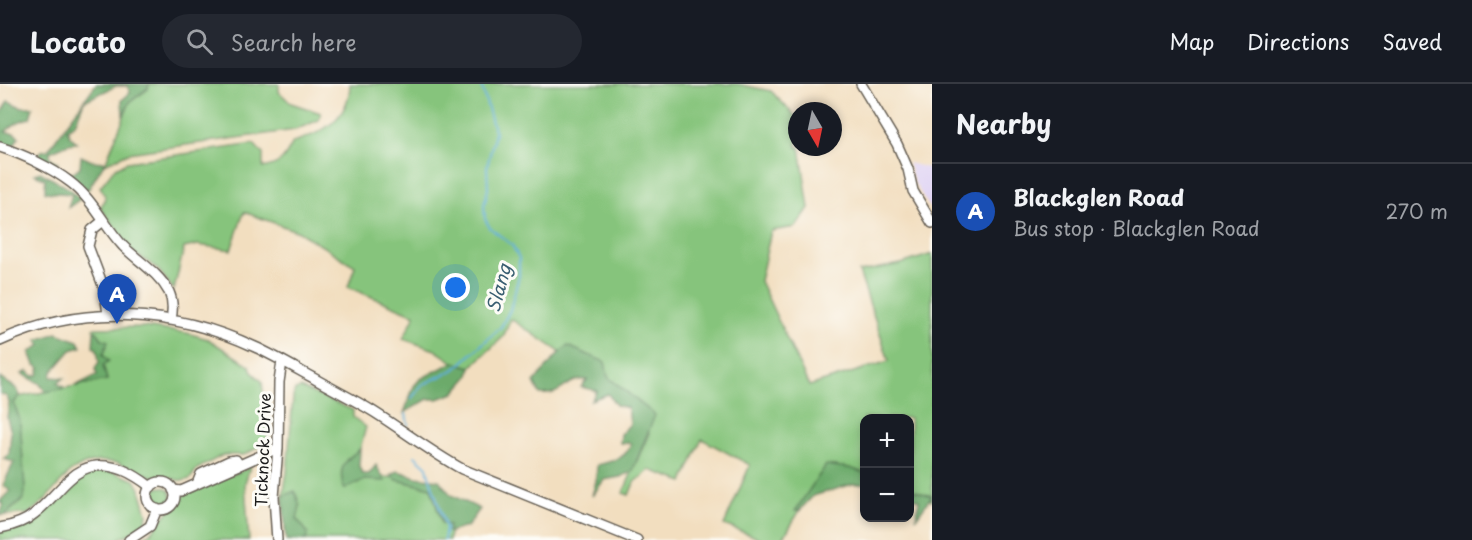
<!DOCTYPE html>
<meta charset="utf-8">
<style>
:root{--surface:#171b24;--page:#242831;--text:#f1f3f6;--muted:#9ea1a6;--line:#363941;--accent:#1f6fb2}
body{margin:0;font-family:"Playpen Sans",sans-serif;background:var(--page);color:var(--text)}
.controls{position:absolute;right:18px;bottom:18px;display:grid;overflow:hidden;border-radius:12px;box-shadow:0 3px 9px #0003}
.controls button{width:54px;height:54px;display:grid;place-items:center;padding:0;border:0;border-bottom:2px solid var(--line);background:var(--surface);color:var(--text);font:30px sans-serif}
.compass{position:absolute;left:788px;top:18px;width:54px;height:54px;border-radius:50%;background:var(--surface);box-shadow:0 3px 9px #0003;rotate:171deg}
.you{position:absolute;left:456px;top:204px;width:21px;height:21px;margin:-15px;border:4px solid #fff;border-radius:50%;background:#1a73e8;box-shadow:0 0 0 9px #1a73e833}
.badge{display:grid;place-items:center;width:39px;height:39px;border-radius:50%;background:var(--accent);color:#fff;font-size:20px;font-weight:700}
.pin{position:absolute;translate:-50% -50px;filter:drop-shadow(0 2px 3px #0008)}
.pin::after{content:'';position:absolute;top:32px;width:21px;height:18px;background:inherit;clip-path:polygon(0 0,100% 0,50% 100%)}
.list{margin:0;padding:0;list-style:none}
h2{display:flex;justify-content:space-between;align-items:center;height:78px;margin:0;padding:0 24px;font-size:26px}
h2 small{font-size:20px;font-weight:400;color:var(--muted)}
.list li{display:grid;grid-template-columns:39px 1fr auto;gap:18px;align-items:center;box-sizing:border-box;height:96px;padding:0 24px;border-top:2px solid var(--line)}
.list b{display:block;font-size:22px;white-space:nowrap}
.list p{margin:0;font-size:20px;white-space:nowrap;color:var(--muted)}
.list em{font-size:20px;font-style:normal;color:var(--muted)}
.icon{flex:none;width:33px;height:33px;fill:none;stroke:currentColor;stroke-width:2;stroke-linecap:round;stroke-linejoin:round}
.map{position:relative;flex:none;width:932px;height:456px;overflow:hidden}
header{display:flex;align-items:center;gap:36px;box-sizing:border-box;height:84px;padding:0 30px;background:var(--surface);border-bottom:2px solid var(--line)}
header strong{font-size:28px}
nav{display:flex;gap:33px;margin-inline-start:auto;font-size:21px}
.search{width:420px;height:54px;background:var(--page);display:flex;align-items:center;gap:15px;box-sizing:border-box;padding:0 21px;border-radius:33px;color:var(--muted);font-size:22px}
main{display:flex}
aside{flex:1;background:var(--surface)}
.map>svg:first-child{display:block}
.built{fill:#e0d4f4}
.green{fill:#86c47b;stroke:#51704c;stroke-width:1.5}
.forest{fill:#6caa6b;stroke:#446344;stroke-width:1.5}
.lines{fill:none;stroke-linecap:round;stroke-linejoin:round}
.stream{stroke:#5daed8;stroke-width:2}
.minor-casing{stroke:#676055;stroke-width:12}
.minor{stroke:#fff;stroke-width:9}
.labels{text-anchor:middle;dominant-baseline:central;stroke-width:6;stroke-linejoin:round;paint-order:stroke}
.street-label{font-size:16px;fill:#1c1c1c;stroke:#fdfcf7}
.water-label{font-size:18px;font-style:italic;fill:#395e71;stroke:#fdfcf7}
</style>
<header>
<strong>Locato</strong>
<div class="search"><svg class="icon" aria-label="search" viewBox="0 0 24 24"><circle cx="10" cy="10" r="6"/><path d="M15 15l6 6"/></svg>Search here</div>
<nav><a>Map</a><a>Directions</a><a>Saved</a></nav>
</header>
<main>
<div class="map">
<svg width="932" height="456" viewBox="0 0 932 456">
<rect width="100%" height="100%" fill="#fdfcf7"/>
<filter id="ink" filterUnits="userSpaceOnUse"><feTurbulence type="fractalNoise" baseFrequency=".0167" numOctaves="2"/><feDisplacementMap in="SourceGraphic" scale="12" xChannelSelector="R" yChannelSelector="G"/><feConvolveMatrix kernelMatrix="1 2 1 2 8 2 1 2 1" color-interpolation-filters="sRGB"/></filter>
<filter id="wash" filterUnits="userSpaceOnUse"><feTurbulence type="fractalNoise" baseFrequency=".008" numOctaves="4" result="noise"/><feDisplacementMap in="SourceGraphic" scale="24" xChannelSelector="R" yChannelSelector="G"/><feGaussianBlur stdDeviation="1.35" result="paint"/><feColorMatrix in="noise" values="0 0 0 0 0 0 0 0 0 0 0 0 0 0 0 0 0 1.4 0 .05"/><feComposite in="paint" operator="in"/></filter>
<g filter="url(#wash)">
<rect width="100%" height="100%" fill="#f2debf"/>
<!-- built -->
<path class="built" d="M908 79 932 85V127L915 100Z"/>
<!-- green -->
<path class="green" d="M149 0H279V8L291 19 321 29 319 36 295 46 128 69 105 80 130 18 148 5Z
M350 0H737L771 7 796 33 797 63H800L809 124 796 143 771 147 760 197 809 302 889 277 859 188 901 180 932 170V417L910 409V334H864V395L826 383 782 456H764L724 441 750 381 702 355 683 398 650 386 634 399 629 411 623 409 649 349 629 310 568 262 560 268 511 235 503 253 471 283 453 278 435 266 403 255 415 231 348 203 355 182 299 148 244 128 231 166 198 161 184 164 174 206C168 199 163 190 156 184 145 174 123 167 121 152L100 123C107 116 106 110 100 103L114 85 127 78 254 60 263 70V84C282 80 284 75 293 58 323 49 349 35 350 0Z
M144 243 187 249 208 255 250 282 252 288 262 297 268 358 244 371H223L197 385 190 395 182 397 164 393H153L118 379 99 377 84 380 71 387 43 418 28 430 5 431 24 415 25 405 20 337 14 319 18 313 107 296C103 283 101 275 107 262L97 248 94 247V244Z
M301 304 353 326V333L366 343 360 365 346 376 353 389 404 395 445 406 452 435 449 456H286L283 412 287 388 293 313 295 306Z
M251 380 245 399 249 456H140C159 446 168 422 186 410 203 397 227 394 246 385L247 381Z
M98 386 111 387 135 396 140 405 147 430 146 438 139 445 117 456H0V447C11 445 27 442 36 435 57 417 70 391 98 386Z
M152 413a10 10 0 1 1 20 0a10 10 0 1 1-20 0Z"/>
<!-- forest -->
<path class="forest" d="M96 0H149L148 4 130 18 123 31 122 16 130 9 128 2H116L84 17 75 40 67 45 70 52 77 59 68 60 50 68V74L58 78 51 83 36 75 41 67 48 66Z
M8 17 21 23H33L30 34C19 36 13 41 5 48L14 49 19 53 12 64 0 61V31Z
M81 72 92 77 105 78 88 106 59 88 72 89 80 83Z
M40 88 70 105 80 115 68 124 72 110 45 108V95L35 90Z
M94 247 97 248 102 255 108 257 103 271 109 277 103 281 107 296 75 302 97 291 95 284 99 278 97 265 93 263Z
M57 249 78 257 81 263 71 266 52 288 51 293 64 294 57 299 65 304 46 308 39 299 22 290 28 287 33 292 38 291 40 284 35 281 30 268 41 261 37 256Z
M568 262 605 278 608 293 655 331 632 388 620 393 604 396 592 412 596 397 597 381C612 377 626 376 631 359H620L621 350 630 340 628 324 616 321 608 310 591 316 597 307 581 303 587 296C566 293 564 313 540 310L534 298 560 268Z
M453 278 471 283 469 292 454 309 438 315H428L404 329 414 302 420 295Z
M0 294 16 304 20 311 14 319 20 337 25 405 24 414 5 431H0L3 421 0 417 10 407 3 401 14 378 3 375 9 370 11 348 7 334 9 318 6 312 0 310Z
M360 365 359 383 363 390H369L376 381 385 397 364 396 344 405C337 384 344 377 360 365Z
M826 381 850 384 864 389V400H853L813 412 799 427H795Z
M398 387 416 393 439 396 451 411 480 425 467 443 448 448 449 441 442 440 431 404 397 396 391 391Z
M910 405 932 412 916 434 919 416 910 413Z
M295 407 300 422 297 435 308 449 306 456H286L283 412Z"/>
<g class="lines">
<!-- stream -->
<path class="stream" d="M412 314 422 301 455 285 501 243 510 226 519 192V174L512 161 490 144 485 135 484 121 488 105 487 83 495 49 481 0
M406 330 408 341
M415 372 427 383 428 388 446 444 444 456"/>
</g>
</g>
<g filter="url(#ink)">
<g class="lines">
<!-- minor casing -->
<g class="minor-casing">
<path id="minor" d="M861 0 897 60 908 85 913 107 932 139
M0 63C22 70 52 84 70 98 93 115 104 142 123 162 139 178 158 188 169 208 173 217 173 226 171 235
M103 137 92 146 88 162 105 207 108 231
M0 257C82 219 174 225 255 263 275 272 295 284 315 295 334 306 355 316 374 328 404 347 431 368 462 385L637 456
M147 412a14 14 0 1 1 28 0a14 14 0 1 1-28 0Z
M197 400 201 390 229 377 236 376 239 381
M173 406 181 407 278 364
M0 444C11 442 25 438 34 430 65 406 76 369 123 386 133 390 143 397 151 403
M129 456 150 442 157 425
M277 456 274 413 278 364 279 298 282 277"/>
</g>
<!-- minor -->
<use href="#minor" class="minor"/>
</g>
</g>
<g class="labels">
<!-- street labels -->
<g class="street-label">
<text transform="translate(262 366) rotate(-88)">Ticknock Drive</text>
</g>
<!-- water labels -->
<g class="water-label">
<text transform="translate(498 204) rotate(-75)">Slang</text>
</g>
</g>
</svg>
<div class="controls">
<button>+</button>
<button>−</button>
</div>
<svg class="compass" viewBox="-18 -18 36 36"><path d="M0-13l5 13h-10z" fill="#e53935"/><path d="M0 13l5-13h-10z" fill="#9ea1a6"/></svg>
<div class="you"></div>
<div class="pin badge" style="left:117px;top:240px;background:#1a4fb4">A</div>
</div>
<aside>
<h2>Nearby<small></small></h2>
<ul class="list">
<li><span class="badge" style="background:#1a4fb4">A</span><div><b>Blackglen Road</b><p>Bus stop · Blackglen Road</p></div><em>270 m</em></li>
</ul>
</aside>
</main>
